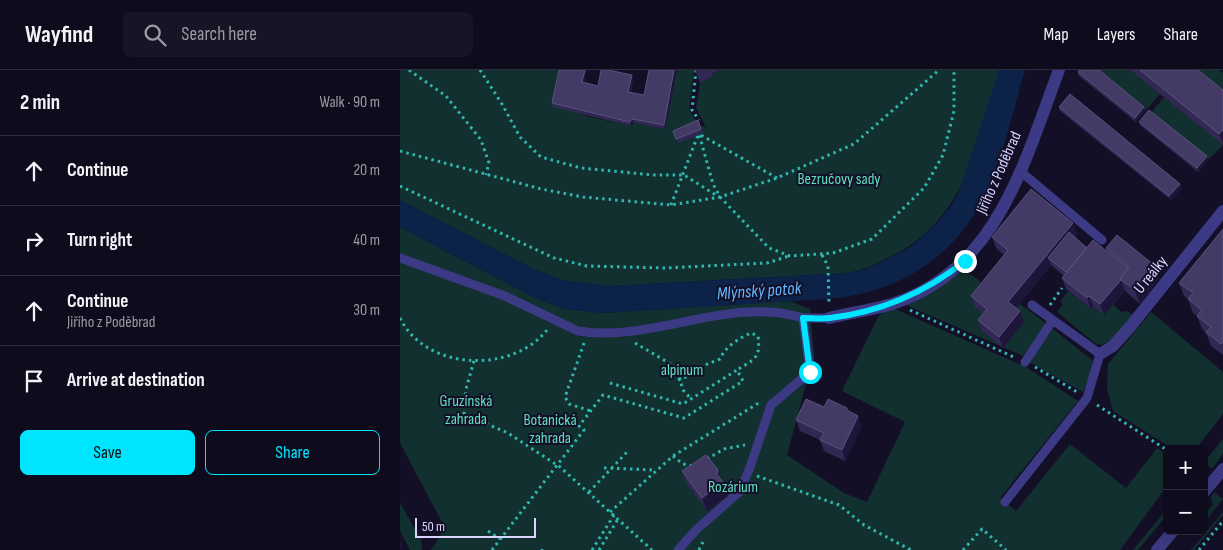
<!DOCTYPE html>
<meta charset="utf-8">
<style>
:root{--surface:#0e0b1c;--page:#171425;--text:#f1f3f6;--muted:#9b9ba3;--line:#2e2b3b;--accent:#00e5ff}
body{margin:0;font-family:"Sofia Sans Condensed",sans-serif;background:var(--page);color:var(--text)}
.controls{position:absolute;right:15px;bottom:15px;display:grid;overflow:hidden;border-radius:8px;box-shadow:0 5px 20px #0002}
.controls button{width:45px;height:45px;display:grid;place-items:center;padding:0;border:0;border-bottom:1px solid var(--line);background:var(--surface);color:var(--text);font:25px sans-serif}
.scale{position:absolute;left:15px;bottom:12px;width:121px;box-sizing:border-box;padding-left:5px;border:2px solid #d9d4ff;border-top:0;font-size:14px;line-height:18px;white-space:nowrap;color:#d9d4ff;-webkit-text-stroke:4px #130f26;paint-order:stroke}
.stop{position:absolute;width:15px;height:15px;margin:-11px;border:4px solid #00e5ff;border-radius:50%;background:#fff}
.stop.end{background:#00e5ff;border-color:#fff;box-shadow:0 1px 5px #0008}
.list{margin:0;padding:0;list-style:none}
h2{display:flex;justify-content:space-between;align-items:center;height:65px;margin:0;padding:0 20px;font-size:21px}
h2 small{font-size:16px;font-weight:400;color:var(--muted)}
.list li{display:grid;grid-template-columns:32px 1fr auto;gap:15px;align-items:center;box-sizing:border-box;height:70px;padding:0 20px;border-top:1px solid var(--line)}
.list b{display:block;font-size:19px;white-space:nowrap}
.list p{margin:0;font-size:16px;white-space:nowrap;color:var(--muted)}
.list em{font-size:16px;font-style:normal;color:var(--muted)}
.actions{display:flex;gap:10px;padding:15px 20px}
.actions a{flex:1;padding:11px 0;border:1px solid var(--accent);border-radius:8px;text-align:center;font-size:18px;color:var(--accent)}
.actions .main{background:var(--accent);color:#111}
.icon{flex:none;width:28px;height:28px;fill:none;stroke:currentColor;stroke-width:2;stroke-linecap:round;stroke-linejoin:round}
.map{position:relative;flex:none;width:823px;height:480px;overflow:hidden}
header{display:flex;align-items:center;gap:30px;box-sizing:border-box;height:70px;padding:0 25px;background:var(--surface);border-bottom:1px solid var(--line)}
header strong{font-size:24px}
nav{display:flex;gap:28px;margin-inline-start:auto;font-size:18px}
.search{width:350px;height:45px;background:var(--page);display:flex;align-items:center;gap:12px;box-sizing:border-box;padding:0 18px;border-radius:8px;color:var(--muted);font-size:19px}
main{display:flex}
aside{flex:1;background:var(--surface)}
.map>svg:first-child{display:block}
.green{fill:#12302f}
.water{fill:#0c2248}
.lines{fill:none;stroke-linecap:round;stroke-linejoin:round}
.path{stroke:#2fb8b0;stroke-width:3;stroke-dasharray:2.5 4;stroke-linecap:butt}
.service{stroke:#3d3a85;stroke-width:9}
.minor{stroke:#3d3a85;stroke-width:12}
.tertiary{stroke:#3d3a85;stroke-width:12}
.wall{fill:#312854}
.shaded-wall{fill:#1d163a}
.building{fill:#433a66;stroke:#5a527e}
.route{stroke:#00e5ff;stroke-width:6}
.labels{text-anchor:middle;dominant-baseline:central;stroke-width:4;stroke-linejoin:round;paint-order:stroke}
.street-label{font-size:16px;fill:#d9d4ff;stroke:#130f26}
.park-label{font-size:16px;fill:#5fe0c0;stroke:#130f26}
.water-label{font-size:18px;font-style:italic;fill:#62b6ff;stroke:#130f26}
</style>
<header>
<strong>Wayfind</strong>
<div class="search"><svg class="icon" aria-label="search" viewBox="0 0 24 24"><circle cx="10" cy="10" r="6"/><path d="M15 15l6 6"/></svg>Search here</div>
<nav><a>Map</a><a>Layers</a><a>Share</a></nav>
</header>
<main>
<aside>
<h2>2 min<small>Walk · 90 m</small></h2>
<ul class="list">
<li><svg class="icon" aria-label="ahead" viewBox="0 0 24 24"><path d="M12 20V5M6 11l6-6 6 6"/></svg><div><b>Continue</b></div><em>20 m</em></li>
<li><svg class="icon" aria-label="right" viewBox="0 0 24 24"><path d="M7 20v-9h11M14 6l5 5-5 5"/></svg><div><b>Turn right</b></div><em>40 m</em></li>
<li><svg class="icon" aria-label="ahead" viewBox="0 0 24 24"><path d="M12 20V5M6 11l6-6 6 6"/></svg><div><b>Continue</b><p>Jiřího z Poděbrad</p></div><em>30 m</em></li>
<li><svg class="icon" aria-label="arrive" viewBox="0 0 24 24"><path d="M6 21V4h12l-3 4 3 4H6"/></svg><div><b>Arrive at destination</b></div></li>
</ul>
<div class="actions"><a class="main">Save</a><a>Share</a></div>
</aside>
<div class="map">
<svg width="823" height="480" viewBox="0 0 823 480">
<rect width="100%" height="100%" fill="#130f26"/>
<!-- green -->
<path class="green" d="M0 0H161L186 46 231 56 234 53 265 59 277 0H294L289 40 299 55 306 57 296 38 300 13 313 6 312 3 320 0H599C577 72 568 145 496 184 479 193 465 200 446 203L212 216 187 215 163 210 135 200 0 130Z
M695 0H730L760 24 745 41Z
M789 0H819L823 3V27Z
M764 27 823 75 808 90 750 44Z
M0 157 135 228 166 239 203 243 390 231 410 239 416 308 406 314 387 385 444 423 467 432 505 352 442 321 479 245 493 238 626 297 678 331 600 428 616 441 670 374 726 418 757 378 767 384V416L720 480H31L45 458 0 373Z
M564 199 589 218 612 243 620 234 647 254 623 286 506 235Z
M668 221 691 239 693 236 713 234 721 242 727 241 733 245 712 270 702 275 696 274 657 242 663 234 660 232Z
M751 242 823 302V344L796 379H773L713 341 707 319 708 294Z
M653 259 692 290 694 296 683 322 629 292Z
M823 369V384L812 399 804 392Z
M814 422 823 429 804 453V445L813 435 811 427Z
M0 433 21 469 22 480H10L0 461Z
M767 439V445L738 480H733Z
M823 442V445L794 480H791Z"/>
<!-- water -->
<path class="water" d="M599 0H625C612 44 601 98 578 138 547 193 491 224 428 229L203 243 166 239 135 228 0 157V130L135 200 163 210 212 216 446 203 462 200 476 195 512 176 537 153 551 136 561 117Z"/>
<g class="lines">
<!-- path -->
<path class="path" d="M9 0 46 26 81 70 89 93 86 105
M80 0 102 34 120 67 141 87 181 98 253 105H284L319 127
M296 0 292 40 299 50
M0 81 141 119 183 127 271 135 320 127 377 108 454 74 539 0
M377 108 299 64 313 114 320 127 369 178 390 186 433 183 472 169 524 118 543 85 554 41V0
M0 116 154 188 187 196 265 198 367 193 389 186
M271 135 298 65
M422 185 428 196 429 235
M650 235 662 218
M510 240 616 288
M0 248C26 301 112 304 147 260
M184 273 165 327 169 334 191 341
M235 273 276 297 283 320 291 329
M74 291 66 319 64 344 108 363 160 397 252 480
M635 297 677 322
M278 310 294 304 300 297 320 289C325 277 339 268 351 263L358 266C361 289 354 289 337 300
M697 335 767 380
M273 386 283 394 292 396
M307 389 324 379 345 375
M204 398 255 400
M357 406 439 435 464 455 511 480
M189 422 228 381
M210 442 273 386 357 334H361
M88 461 100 469
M142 479V480
M92 480 184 360 179 356 203 325 284 348 343 311 337 300 283 334 210 313
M192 480 214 445
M199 480 218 449
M299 480 303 472
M563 480 582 459 606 480
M799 480 823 451"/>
<!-- service -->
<path class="service" d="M620 101 702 170
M0 188 105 226 178 261C253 273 329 225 403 248L410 302 371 335 349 400 339 422 296 460 278 480
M403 248H429
M625 292 653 250
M605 432 687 328 700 284 632 235"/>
<!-- minor -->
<path class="minor" d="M429 248C450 243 472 240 492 234 598 200 624 92 659 0
M700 284 713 276 730 257 823 141"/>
<!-- tertiary -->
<path class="tertiary" d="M804 422 823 399
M757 480 773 461"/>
</g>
<!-- wall -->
<path class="wall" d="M249 0H277L265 59 234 53 231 56 153 37 152 33 185 13 198 16 232 5 233 9 231 23 244 25Z
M295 0H320L312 3 313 6 300 13Z
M730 0H798L823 20V75Z
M678 2 744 37 745 41 736 52 679 6Z
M659 37 780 114 782 118 771 130 660 41Z
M298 50 303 63 278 73 273 61Z
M739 52 807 86 808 90 798 102 741 56Z
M673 153 677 164 674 167 687 178 707 181 706 178 759 208 740 234 725 221 704 245 693 236 691 239 666 219 662 208 664 206 651 195 616 238 624 252 603 278 582 261 578 250 583 243 575 237 571 226 604 185 596 178 592 167Z
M823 159V285L811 276 806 263 802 259 797 246 793 243 788 229 784 226 779 213Z
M424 337 448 341 462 356 445 391 424 381 420 370 400 361 396 350Z
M318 400 328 426 307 441 287 414 282 401Z"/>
<!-- shaded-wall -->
<path class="shaded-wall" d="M185 0H187L184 16 182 12Z
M274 0H277L265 59 264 55Z
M232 5 233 9 230 26 228 22Z
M744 37 745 41 736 52 735 48Z
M232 49 234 53 231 56 230 52Z
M823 60V74L819 64Z
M807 86 808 90 798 102 797 98Z
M780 114 782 118 771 130 769 126Z
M673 153 677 164 654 192 648 188 651 195 612 243 608 232Z
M754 195 759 208 740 234 735 220Z
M721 210 725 221 704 245 700 234Z
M689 226 693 236 691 239 687 228Z
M620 241 624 252 603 278 599 267Z
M458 346 462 356 445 391 442 380Z
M318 400 328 426 307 441 302 428 317 404Z
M0 470 3 477 0 479 1 480H0Z"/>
<!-- building -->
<path class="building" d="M159 0H185L182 12 198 16 201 0H208L232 5 228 22 244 25 249 0H274L264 55 232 49 230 52 152 33Z
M679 0H699L744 37 735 48 678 2Z
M740 0H798L823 20V60L819 64Z
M670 24 780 114 769 126 659 37Z
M749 40 807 86 797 98 739 52Z
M298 50 301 59 276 69 273 61Z
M631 119 673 153 608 232 620 241 599 267 578 250 587 239 571 226 608 180 592 167Z
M823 159V272L821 274 806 262 811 257 797 246 802 240 788 229 793 223 779 213Z
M669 162 687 178 666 202 648 188Z
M717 165 754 195 735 220 720 209 729 197 706 178Z
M693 170 728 198 720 209 721 210 700 234 689 226 687 228 662 208Z
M406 329 424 337 428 329 447 338V340L458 346 442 380 420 370 424 363 396 350Z
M306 385 318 400 317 404 323 412 302 428 282 401Z"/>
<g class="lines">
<!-- route -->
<path class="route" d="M410 302 403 248C412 248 421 249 430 248 480 242 526 222 565 191"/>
</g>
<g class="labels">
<!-- street labels -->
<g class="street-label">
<text transform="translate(599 103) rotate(-66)">Jiřího z Poděbrad</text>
<text transform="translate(751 205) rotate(-51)">U reálky</text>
</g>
<!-- park labels -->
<g class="park-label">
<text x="439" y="109">Bezručovy sady</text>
<text x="282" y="300">alpinum</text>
<text x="66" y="331">Gruzínská<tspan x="66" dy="18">zahrada</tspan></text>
<text x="150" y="350">Botanická<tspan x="150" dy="18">zahrada</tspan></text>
<text x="333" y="417">Rozárium</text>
</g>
<!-- water labels -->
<g class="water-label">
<text transform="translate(359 221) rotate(-4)">Mlýnský potok</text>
</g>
</g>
</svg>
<div class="controls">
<button>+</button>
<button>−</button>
</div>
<div class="scale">50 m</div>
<div class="stop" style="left:410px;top:302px"></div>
<div class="stop end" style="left:565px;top:191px"></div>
</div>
</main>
